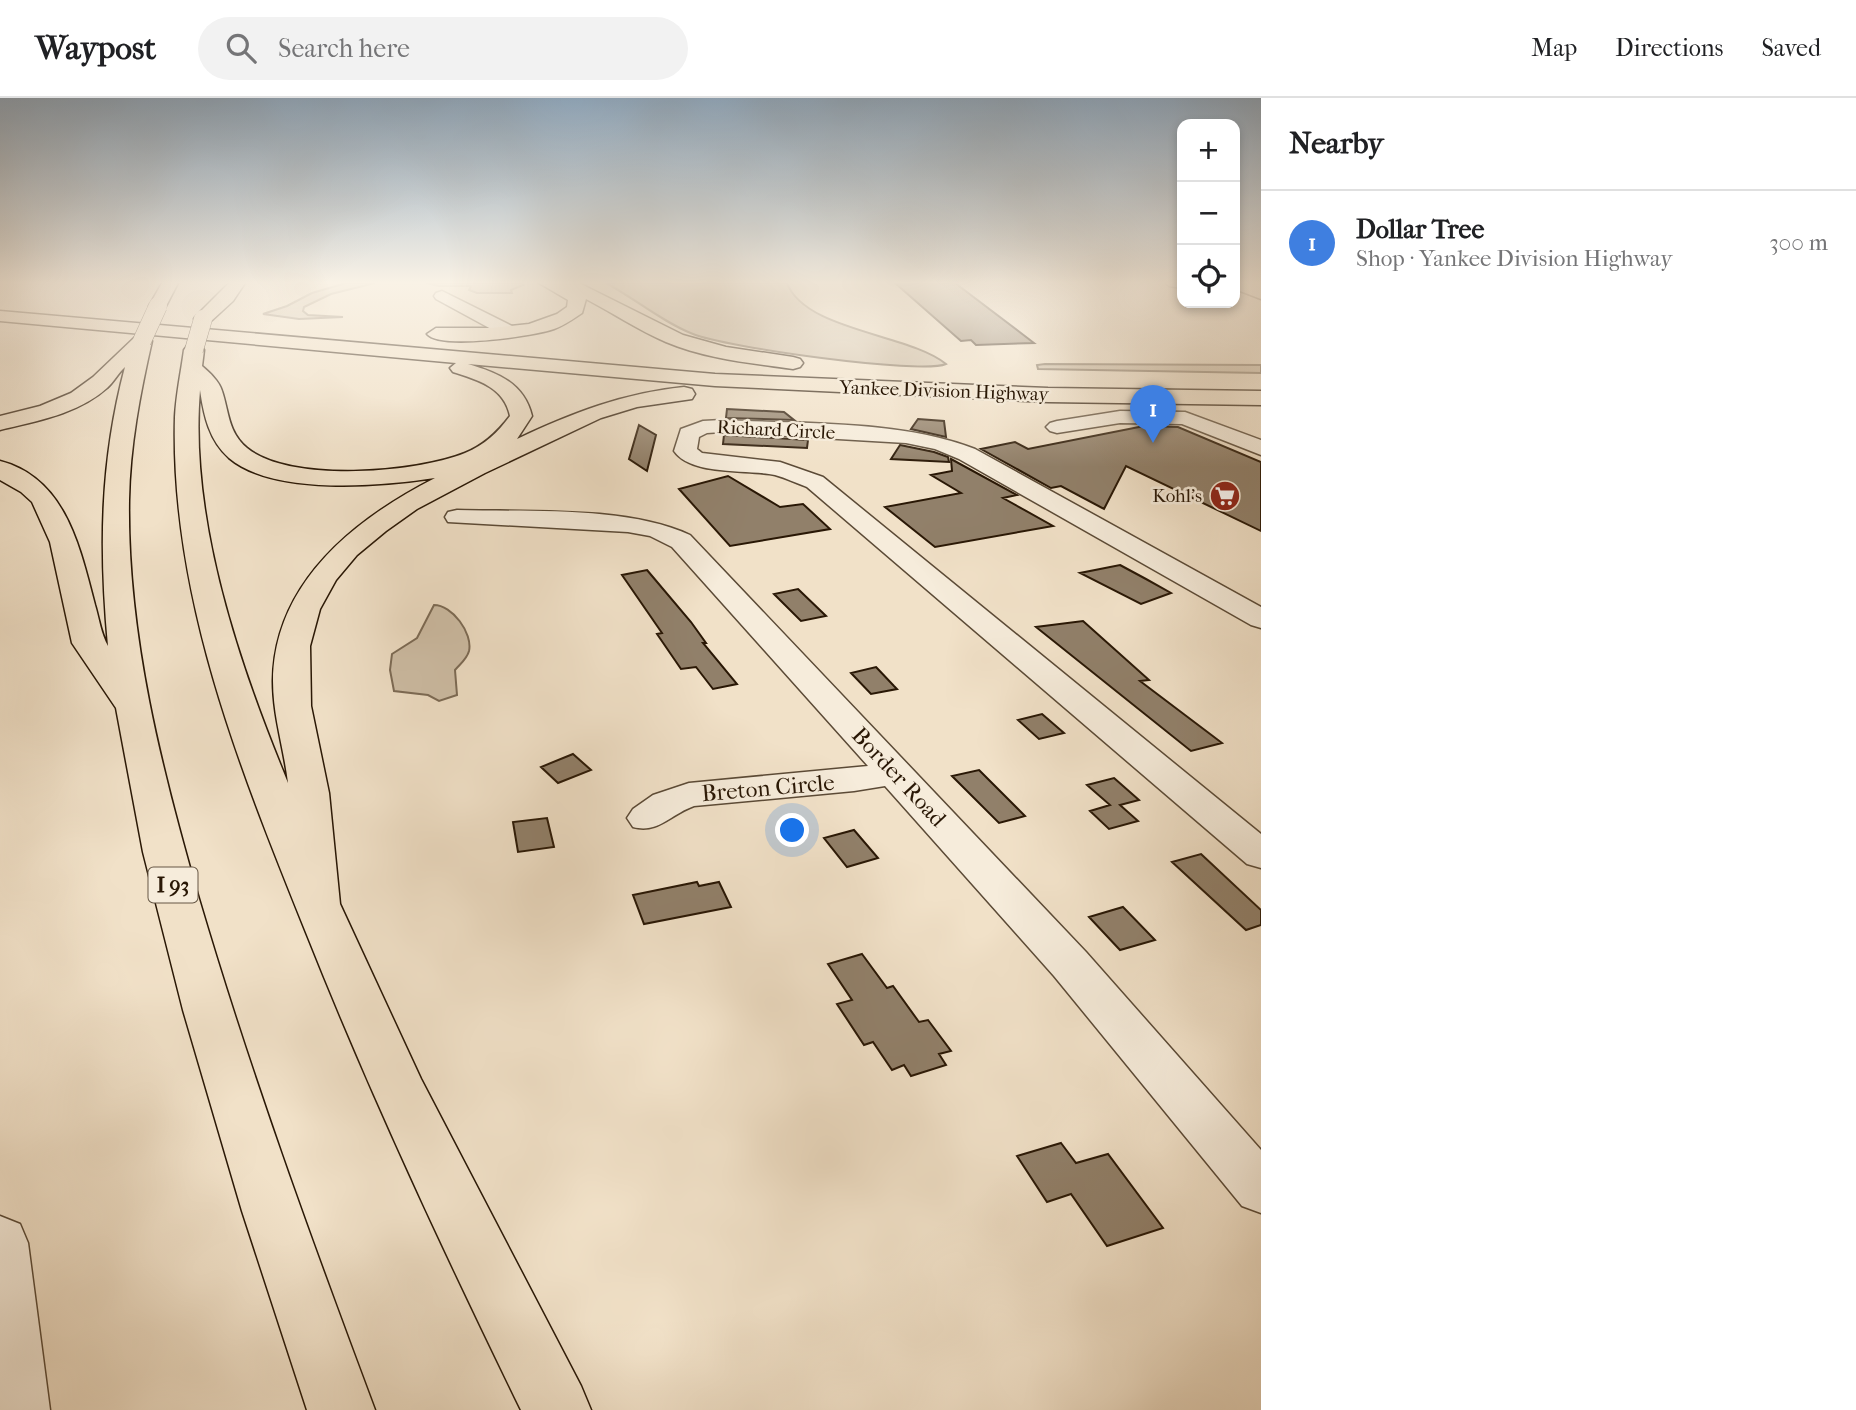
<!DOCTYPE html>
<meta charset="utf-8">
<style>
:root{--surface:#fff;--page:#f2f2f2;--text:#202124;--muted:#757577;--line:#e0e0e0;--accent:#111827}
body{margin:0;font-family:"IM FELL French Canon",serif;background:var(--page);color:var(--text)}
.controls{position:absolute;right:21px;top:21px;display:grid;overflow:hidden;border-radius:14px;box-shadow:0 4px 10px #0003}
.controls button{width:63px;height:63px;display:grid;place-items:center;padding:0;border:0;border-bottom:2px solid var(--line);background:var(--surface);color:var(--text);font:35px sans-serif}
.you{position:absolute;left:793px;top:733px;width:24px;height:24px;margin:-18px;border:5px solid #fff;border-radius:50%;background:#1a73e8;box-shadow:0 0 0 10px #1a73e833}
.badge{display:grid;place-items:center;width:46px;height:46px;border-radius:50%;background:var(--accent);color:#fff;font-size:23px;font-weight:700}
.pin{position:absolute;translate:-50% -58px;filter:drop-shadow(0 2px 4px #0008)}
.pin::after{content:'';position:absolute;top:37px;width:24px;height:21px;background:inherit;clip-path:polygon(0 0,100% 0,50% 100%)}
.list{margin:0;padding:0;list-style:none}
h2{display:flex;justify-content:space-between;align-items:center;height:91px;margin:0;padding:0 28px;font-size:30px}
h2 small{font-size:23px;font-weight:400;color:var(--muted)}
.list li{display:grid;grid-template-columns:46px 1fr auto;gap:21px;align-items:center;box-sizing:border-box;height:105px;padding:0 28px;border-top:2px solid var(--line)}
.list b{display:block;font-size:26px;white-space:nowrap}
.list p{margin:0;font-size:23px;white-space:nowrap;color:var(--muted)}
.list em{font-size:23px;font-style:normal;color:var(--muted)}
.icon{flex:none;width:38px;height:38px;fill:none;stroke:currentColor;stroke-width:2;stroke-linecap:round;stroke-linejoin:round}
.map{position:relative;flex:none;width:1261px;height:1312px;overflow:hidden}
header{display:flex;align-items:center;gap:42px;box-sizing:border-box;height:98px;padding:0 35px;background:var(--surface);border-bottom:2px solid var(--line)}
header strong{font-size:33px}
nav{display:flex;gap:38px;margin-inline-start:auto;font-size:24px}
.search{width:490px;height:63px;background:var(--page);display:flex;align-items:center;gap:18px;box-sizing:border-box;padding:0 24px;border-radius:38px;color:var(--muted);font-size:26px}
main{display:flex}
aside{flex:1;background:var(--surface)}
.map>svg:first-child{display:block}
.green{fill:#cfbfa7;stroke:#7c6b56;stroke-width:2}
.building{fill:#91806a;stroke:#291705;stroke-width:2}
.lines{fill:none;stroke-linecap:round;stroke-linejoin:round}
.minor-casing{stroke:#5b4a36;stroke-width:3}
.major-casing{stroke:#291705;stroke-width:3}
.highway-casing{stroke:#291705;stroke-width:3}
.minor{fill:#f6ecdb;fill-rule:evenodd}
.major{fill:#f1e1c8;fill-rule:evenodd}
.highway{fill:#f1e1c8;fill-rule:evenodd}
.highway-bridge-casing{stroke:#291705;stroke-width:19;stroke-linecap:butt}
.highway-bridge{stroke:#f1e1c8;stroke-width:18}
.labels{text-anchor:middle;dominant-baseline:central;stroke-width:5;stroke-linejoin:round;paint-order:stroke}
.far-street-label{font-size:19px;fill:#291705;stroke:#f6ecdb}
.far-poi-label{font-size:19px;fill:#291705;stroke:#f6ecdb;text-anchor:end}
.shield{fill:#f6ecdb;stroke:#665745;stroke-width:2}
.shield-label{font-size:21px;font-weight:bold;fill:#291705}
.street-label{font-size:23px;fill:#291705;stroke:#f6ecdb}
</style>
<header>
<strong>Waypost</strong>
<div class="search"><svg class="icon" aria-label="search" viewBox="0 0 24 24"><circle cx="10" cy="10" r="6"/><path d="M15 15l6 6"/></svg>Search here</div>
<nav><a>Map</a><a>Directions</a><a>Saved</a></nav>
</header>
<main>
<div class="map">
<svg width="1261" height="1312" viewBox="0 0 1261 1312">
<rect width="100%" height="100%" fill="#f1e1c8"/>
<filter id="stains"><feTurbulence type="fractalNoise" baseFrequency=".00286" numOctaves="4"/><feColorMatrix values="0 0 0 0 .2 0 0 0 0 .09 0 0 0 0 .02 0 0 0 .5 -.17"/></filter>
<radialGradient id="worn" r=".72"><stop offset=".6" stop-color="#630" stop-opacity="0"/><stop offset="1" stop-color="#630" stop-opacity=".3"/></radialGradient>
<!-- green -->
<path class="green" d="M346 185H375L331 196 304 209 303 213 308 217 343 219 299 221 263 216 287 208 312 195Z
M426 185H521L523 187 511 192 512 195H477L469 192 471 188H439Z
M606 185H787C805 233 910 236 946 266 921 277 724 249 693 236 664 225 634 200 606 185Z
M1045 266 1261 267V275L1038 271 1037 267Z
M434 507C452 507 473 535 469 553 467 561 460 566 455 572L457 597 439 603 428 597 394 593 390 572 392 556 417 540Z"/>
<!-- building -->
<path class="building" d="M895 185H955L1034 245 976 247 971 242 961 243Z
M727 311 784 314 794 322 726 320Z
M918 321 944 323 946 339 911 331Z
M639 327 656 337 647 373 629 361Z
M1144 328 1178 329 1261 364V433L1126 368 1104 411 1061 388 1051 390 981 351 1015 344 1028 351Z
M724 337 808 342 807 350 723 346Z
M900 347 934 354 948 359 949 364 891 361Z
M951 361 1017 397 1003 400 1053 428 935 449 885 409 961 395 931 377 952 373Z
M728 378 780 409 803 406 830 431 730 448 679 391Z
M1120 467 1146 481 1171 495 1141 506 1080 475Z
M647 472 691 524 706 545H703L737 586 713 591 696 569 681 571 657 536 662 535 622 477Z
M798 491 826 518 801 523 774 496Z
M1083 523 1149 582 1140 583 1222 645 1191 653 1036 529Z
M876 569 894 588 897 591 871 596 851 575Z
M1042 616 1064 635 1039 641 1018 622Z
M573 656 591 672 558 685 541 669Z
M979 672 1025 718 999 725 952 678Z
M1114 680 1139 702 1120 707 1138 723 1109 731 1090 713 1110 707 1087 687Z
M547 720 554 749 518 754 513 724Z
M854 732 878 760 847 769 824 740Z
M1201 756 1261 812V827L1246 832 1172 764Z
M697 784 699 788 719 784 731 809 644 826 633 797Z
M1123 809 1155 842 1120 852 1089 819Z
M862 856 887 890 893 888 919 924 928 922 951 953 939 956 946 967 911 978 904 967 892 972 873 944 864 947 837 906 852 902 828 866Z
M1061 1045 1076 1065 1108 1056 1163 1130 1107 1148 1071 1096 1047 1104 1017 1058Z"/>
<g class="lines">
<!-- minor casing -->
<g class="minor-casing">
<path id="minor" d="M1166 185H1182V190L1169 188Z
M442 193 516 230 519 234 516 238H504L436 201 434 198 436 195Z
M1120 313 1185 314 1261 342V357L1182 326 1120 325 1057 335 1050 333 1046 329 1050 325 1057 323Z
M722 322C801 326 902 322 975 351L1261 509V530L1251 527 959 361 935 351 906 345 722 334 707 335 699 339 697 351 702 355 780 364 823 379 1261 736V770L1247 766 807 389C796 385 786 380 775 377 747 371 691 378 674 353L681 331 703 323Z
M457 412C528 414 627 408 690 437L1086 854 1261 1052V1115L1242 1108 1054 878 885 688 854 693 694 708C671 716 658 736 633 729L627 720 633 711 653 697 689 685 868 668 672 449 650 438 628 434 448 424 445 419 448 414Z
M0 1118 20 1126 28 1145 50 1312H0Z"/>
</g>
<!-- major casing -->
<g class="major-casing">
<path id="major" d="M1235 185H1249L1261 190V201L1235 191Z"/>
</g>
<!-- highway casing -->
<g class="highway-casing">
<path id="highway" d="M162 185H178L164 212 158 213 149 208Z
M229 185H245L233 203 209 225H197L194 221 197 217Z
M539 185H579L683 237 726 249 793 259 800 261 803 265 800 269 793 271C751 265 706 261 666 244 638 232 613 215 586 201L582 215C573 221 565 227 554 231 534 238 440 252 427 236L436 230H490L529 226 557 216 567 209 568 202Z
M1235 185H1261V191L1235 190Z
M0 213 715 276 1048 290 1261 293V307L1048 304 715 288 468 266C498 275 524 285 532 318L517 341C572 315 624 295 684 289L692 291 695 296 692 301 637 309 601 320 485 375 417 411 386 433 357 457 336 482 320 511 310 548 311 608 329 695 340 806 421 981 581 1288 591 1312H521C445 1156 371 998 307 837 241 673 170 499 175 319 176 297 181 274 184 252L187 248H201L204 252 202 268C210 275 219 283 222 293 229 314 228 334 247 350 290 385 416 375 465 355 485 347 498 334 510 318 504 289 478 282 453 274L450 270 456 265 0 223ZM200 292C204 318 209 342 229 360 274 398 382 388 435 380 355 421 274 484 273 583 273 619 284 650 288 685 239 567 189 421 200 292Z
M142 237 152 243C140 296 130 348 129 402 127 537 162 673 199 801 250 974 312 1144 375 1312H307L242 1113 183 912 143 754 116 610 72 545 50 444 32 404 21 394 0 382V363C66 380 80 450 95 507 99 520 101 536 108 548 99 450 100 364 125 269 118 275 114 284 107 290 78 316 37 323 0 332V318L40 308 71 295 93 279 135 239Z"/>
</g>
<!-- minor -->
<use href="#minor" class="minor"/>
<!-- major -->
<use href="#major" class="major"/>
<!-- highway -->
<use href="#highway" class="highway"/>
<!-- highway-bridge casing -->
<g class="highway-bridge-casing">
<path id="highway-bridge" d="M142 243 158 208
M194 252 203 221"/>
</g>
<!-- highway-bridge -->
<use href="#highway-bridge" class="highway-bridge"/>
</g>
<!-- sky -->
<linearGradient id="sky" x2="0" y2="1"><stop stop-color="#90aac1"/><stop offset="0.5" stop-color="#f9f2e6"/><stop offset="1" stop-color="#f9f2e6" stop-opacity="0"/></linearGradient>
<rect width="1261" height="369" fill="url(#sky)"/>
<!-- icons -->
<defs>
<g id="supermarket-disc" transform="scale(1.575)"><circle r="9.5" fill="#8f2418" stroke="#f6ecdb"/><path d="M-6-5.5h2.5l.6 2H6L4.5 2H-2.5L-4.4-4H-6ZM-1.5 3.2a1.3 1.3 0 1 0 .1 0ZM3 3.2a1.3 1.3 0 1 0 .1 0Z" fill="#fff"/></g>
</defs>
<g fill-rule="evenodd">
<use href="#supermarket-disc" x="1225" y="398"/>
</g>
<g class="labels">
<!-- far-street labels -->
<g class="far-street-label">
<text transform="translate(944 293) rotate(2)">Yankee Division Highway</text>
<text transform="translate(776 332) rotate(3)">Richard Circle</text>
</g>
<!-- far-poi labels -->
<g class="far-poi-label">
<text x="1202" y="398">Kohl's</text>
</g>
<!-- shield labels -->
<rect class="shield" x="148.5" y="769.5" width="49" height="35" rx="5"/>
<g class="shield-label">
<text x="173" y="787">I 93</text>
</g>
<!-- street labels -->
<g class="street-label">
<text transform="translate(899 679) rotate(47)">Border Road</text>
<text transform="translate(768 690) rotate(-5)">Breton Circle</text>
</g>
</g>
<rect width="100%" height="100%" filter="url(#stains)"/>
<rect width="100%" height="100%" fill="url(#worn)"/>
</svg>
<div class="controls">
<button>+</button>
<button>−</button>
<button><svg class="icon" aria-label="locate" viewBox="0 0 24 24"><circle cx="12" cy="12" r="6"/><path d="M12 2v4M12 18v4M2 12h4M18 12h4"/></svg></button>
</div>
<div class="you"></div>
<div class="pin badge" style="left:1153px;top:345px;background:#3f7fe0">1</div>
</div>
<aside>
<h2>Nearby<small></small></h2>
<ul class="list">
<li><span class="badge" style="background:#3f7fe0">1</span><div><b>Dollar Tree</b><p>Shop · Yankee Division Highway</p></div><em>300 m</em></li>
</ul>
</aside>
</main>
